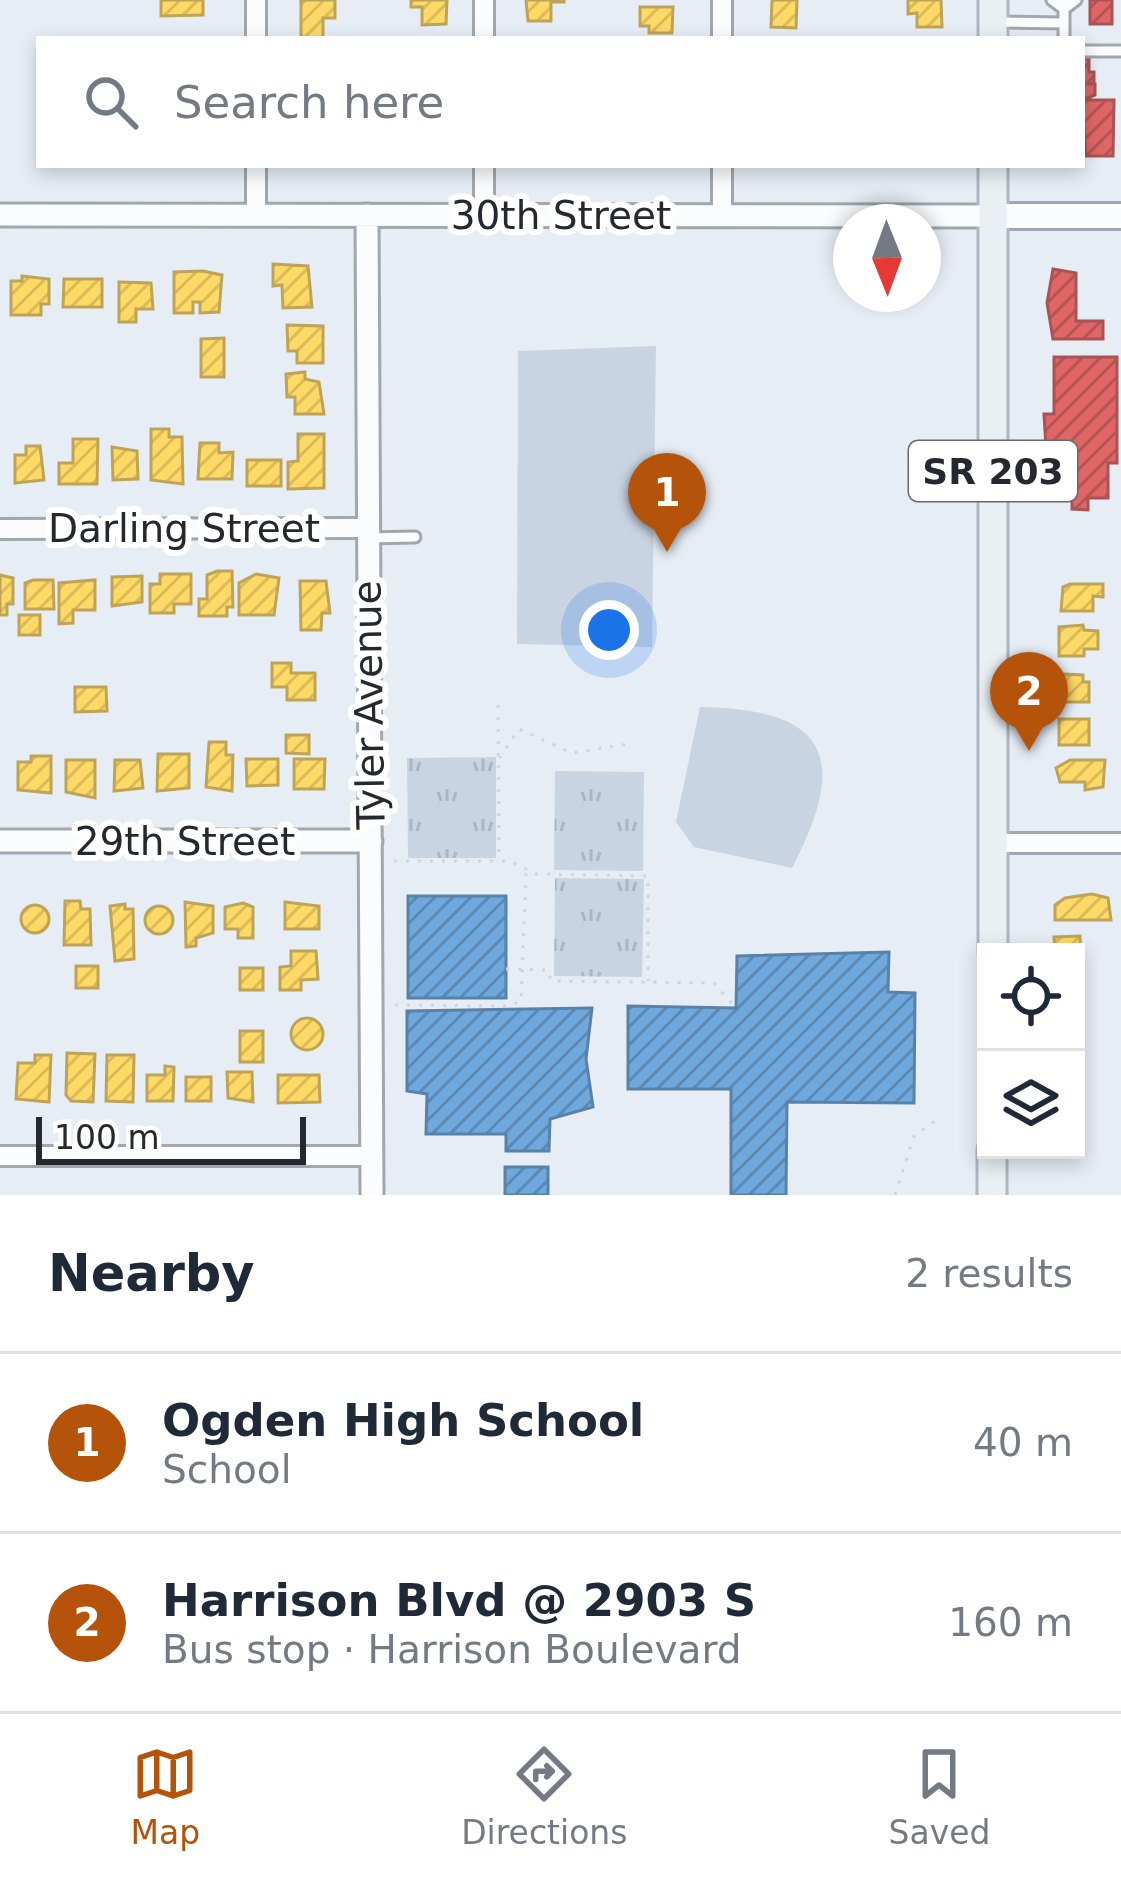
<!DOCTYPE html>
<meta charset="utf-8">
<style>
:root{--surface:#fff;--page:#f2f2f3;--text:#1f2937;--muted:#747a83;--line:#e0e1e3;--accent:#b45309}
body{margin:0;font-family:"DejaVu Sans",sans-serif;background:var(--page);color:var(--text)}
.controls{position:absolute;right:36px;bottom:36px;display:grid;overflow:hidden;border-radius:0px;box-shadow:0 6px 18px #0003}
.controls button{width:108px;height:108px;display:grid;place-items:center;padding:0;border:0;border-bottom:3px solid var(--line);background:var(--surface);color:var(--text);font:60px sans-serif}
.compass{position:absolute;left:833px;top:204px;width:108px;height:108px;border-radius:50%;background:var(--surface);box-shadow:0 6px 18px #0003;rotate:179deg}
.scale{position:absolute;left:36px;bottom:30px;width:270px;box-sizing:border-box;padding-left:12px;border:6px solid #25292f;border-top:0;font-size:33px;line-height:42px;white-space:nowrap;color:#25292f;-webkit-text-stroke:9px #fff;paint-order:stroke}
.you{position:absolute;left:609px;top:630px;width:42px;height:42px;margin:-30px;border:9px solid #fff;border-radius:50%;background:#1a73e8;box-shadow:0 0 0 18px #1a73e833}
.badge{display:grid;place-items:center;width:78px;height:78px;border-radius:50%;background:var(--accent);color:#fff;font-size:39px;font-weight:700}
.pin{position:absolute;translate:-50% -99px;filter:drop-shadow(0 3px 6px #0008)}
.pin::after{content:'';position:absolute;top:63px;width:42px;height:36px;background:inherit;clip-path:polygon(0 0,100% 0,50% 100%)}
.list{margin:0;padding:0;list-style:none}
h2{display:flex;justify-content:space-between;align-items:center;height:156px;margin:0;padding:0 48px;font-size:51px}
h2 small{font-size:39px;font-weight:400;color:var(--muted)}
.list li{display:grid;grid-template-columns:78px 1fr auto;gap:36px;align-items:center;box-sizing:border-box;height:180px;padding:0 48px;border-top:3px solid var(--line)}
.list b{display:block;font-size:45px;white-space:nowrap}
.list p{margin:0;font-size:39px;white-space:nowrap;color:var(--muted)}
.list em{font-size:39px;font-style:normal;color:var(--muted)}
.icon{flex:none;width:66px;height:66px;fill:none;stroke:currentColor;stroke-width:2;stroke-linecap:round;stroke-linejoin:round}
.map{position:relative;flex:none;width:1121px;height:1195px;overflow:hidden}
.search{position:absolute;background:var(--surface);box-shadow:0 6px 18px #0003;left:36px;right:36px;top:36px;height:132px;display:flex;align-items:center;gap:30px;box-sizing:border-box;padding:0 42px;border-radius:0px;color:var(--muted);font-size:45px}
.sheet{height:516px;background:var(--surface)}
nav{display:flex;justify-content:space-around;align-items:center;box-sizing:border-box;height:168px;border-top:3px solid var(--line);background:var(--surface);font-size:33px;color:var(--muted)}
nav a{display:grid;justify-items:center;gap:6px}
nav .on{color:var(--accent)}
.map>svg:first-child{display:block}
.grass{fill:#c9d4e3}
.park{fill:url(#park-tufts)}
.homes{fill:url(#homes-hatch);stroke:#bea456;stroke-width:3}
.shops{fill:url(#shops-hatch);stroke:#a85456;stroke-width:3}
.schools{fill:url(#schools-hatch);stroke:#5982a8;stroke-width:3}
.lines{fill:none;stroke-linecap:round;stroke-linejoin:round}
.service-casing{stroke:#a1a7ad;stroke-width:15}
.minor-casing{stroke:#a1a7ad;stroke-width:24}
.tertiary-casing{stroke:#a1a7ad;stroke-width:27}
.secondary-casing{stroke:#a1a7ad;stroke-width:30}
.primary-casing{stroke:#adb6c2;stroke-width:33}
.path{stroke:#d2d4d6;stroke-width:3;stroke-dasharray:3 9;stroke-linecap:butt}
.service{stroke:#fbfcfe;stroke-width:9}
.minor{stroke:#fbfcfe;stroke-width:18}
.tertiary{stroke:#fbfcfe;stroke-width:21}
.secondary{stroke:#fbfcfe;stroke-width:24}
.primary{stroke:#eaeff4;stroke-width:27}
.labels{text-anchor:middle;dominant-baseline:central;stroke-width:12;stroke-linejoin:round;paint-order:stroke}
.shield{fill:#fff;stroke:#66696d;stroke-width:3}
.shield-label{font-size:36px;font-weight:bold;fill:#25292f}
.street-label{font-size:39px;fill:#25292f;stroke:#fff}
</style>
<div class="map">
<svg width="1121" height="1195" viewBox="0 0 1121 1195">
<defs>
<pattern id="park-tufts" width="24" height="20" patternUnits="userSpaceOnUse" patternTransform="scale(3)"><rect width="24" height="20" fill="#c9d4e3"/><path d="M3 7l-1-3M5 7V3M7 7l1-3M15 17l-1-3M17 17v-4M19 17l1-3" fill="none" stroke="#acb6c3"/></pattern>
<pattern id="homes-hatch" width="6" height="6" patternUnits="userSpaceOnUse" patternTransform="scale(3)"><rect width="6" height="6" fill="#ffd966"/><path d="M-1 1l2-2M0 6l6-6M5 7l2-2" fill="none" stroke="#daba59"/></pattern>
<pattern id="shops-hatch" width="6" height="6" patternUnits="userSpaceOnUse" patternTransform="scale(3)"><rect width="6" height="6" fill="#e06666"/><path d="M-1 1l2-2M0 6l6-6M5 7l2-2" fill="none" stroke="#b55454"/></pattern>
<pattern id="schools-hatch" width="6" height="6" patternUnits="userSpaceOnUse" patternTransform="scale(3)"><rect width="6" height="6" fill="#6fa8dc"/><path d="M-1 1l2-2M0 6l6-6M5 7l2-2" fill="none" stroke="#5b89b3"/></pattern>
</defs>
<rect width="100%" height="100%" fill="#e6edf5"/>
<!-- grass -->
<path class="grass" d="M656 346 652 647 517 644 518 351Z
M700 707C828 709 850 757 792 868L694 847 676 822Z"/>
<!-- park -->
<path class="park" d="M496 757V858H408L407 758Z
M555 771 644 772 643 871 554 870Z
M555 878 644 879 642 977 554 976Z"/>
<!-- homes -->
<path class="homes" d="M161 0H203V15L161 16Z
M301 0H335V18H323V39H301Z
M411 0H447L446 24 422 25V7H411Z
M526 0H564V2H551V21H528Z
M772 0H797L796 28 771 27Z
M908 0H941L942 27H917V13L908 14Z
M640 7H673L672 33H649V26H640Z
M273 264 308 266 312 307 283 308 282 285 273 286Z
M203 271 222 275 219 312 200 313V302H193V313H174V272Z
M22 276 49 279V304H41V315H11V281H22Z
M64 279H102V307H63Z
M119 282 151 283 153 309H136V322H119Z
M287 325 323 326V363H297V351H288Z
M224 338V377H201V339Z
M305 372V379L319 382 324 414H295V397H287L286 374Z
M151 429H169V437H182L183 484 151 480Z
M298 434H324V488L288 489V462L298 461Z
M73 439H98L97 484H59V463H73Z
M200 443H219V453L233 452 232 479H198Z
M26 446H40L44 480 15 483V455H26Z
M112 447 137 451 138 479 113 480Z
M247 460H281V486H247Z
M217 571H232L233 607H227V616H199V599H207V575Z
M160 574H191V604H174V613H150V584H160Z
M256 574 279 578 274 615H239V583Z
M0 575 13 578V604H7V615H0Z
M142 576V602L112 606V577Z
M33 580H53L54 609H25V583Z
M95 580V610H73V623L59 624V583Z
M300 581H326L330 613H322L321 630H301Z
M1070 584H1103V597L1093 596V611H1061L1063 587Z
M19 615H40V635H19Z
M1083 625 1084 630 1098 631V649H1084V656H1059V627Z
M272 663H291V673H315V700H287V687H272Z
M1064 674 1083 675V682H1089V702H1060Z
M75 687H106L107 711 75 712Z
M1059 719H1089V745H1059Z
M286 735H309V754L286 753Z
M209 742H226V755H233L232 791 206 787Z
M158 754H189V788L157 791Z
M31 756H51V793L18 790V762H31Z
M246 759H278V785L247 786Z
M294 759H325L324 789H294Z
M66 760H95V798L66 792Z
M115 760H140L143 788 114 791Z
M1070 760H1105L1103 787 1085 790V782H1060L1056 768Z
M1092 894 1108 898 1111 920H1055V905L1065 898Z
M65 901H80L81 909H90L91 945H64Z
M185 902 213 906V933L196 938V946L186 947Z
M285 902 319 906V929H285Z
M243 903 253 907V938H238V929H225V907Z
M125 904V909H133L134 959 115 961 110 906Z
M21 919a14 14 0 1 1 28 0a14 14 0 1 1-28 0Z
M145 920a14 14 0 1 1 28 0a14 14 0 1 1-28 0Z
M1080 936 1081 958 1076 952H1055L1054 937Z
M291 951H316L318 979 301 980V990H280V967L291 966Z
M76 966H98V988H76Z
M240 968H263V990H240Z
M291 1034a16 16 0 1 1 32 0a16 16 0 1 1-32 0Z
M240 1031H263V1062H240Z
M67 1053 95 1054 93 1102 71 1101 66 1095Z
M35 1055H51L49 1102 16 1099 18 1063H35Z
M107 1055H134L133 1102 106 1101Z
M165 1066 174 1067 173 1101H147V1075H165Z
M227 1072H252L253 1102 228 1098Z
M278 1075H319L320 1102 278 1103Z
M186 1077H211V1101H186Z"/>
<!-- shops -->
<path class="shops" d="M1090 0H1112V24H1090Z
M1082 58H1089V72H1094V83L1088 84H1095V95L1088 98H1082Z
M1082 100H1114L1113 156H1086Z
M1053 269 1076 273V321H1103V339H1053L1047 303Z
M1054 357H1117V463H1108V498H1088V510L1072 509V500H1049L1044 414H1054Z"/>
<!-- schools -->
<path class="schools" d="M408 896H506V998H408Z
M889 952 888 992 915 993 914 1103 787 1102 786 1195H731V1089H628V1006L736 1008 737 956Z
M592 1008 586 1059 593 1107 550 1119 549 1151H506V1134H426L427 1094 407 1091V1011Z
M505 1167H548V1195H505Z"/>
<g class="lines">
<!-- service casing -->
<g class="service-casing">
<path id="service" d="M1052 0 1064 9 1076 0
M1064 0V39
M997 22 1064 23
M1082 51H1121
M367 538 415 537"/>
</g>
<!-- minor casing -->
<g class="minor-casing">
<path id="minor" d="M256 0V39
M722 0V39
M484 39V0
M484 165V215
M722 165V215
M256 215V165
M0 529 367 528
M993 843H1121
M0 1156H372"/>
</g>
<!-- tertiary casing -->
<g class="tertiary-casing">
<path id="tertiary" d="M0 215 993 216
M367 215 372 1195
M0 841H371"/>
</g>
<!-- secondary casing -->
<g class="secondary-casing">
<path id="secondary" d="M993 216H1121"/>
</g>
<!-- primary casing -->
<g class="primary-casing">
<path id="primary" d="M993 0V39
M993 952V165
M992 1195V1150"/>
</g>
<!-- path -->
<path class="path" d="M498 705 499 859
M499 758 519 729 572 753 634 743
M394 861H510L536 874 648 876V981
M506 969 548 970 551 981 714 983 736 1008
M395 1005 510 1006 521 1001 526 872
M895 1195 914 1136 938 1119"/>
<!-- service -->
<use href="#service" class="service"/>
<!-- minor -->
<use href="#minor" class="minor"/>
<!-- tertiary -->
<use href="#tertiary" class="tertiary"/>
<!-- secondary -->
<use href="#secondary" class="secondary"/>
<!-- primary -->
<use href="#primary" class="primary"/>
</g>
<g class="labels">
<!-- shield labels -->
<rect class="shield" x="909" y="441" width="168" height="60" rx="9"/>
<g class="shield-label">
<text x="993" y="471">SR 203</text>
</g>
<!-- street labels -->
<g class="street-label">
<text x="561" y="215">30th Street</text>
<text x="184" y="528">Darling Street</text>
<text transform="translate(369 705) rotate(-91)">Tyler Avenue</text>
<text x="185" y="841">29th Street</text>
</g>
</g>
</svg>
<div class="controls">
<button><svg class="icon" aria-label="locate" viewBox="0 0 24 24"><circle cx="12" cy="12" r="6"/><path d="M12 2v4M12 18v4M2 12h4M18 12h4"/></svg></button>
<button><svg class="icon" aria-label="layers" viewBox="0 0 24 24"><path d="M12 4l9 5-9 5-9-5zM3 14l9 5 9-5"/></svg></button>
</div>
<svg class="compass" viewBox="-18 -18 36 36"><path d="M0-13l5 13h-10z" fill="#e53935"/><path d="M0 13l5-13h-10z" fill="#747a83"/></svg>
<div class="scale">100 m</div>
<div class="you"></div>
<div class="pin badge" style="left:667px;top:552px">1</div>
<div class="pin badge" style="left:1029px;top:751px">2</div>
<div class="search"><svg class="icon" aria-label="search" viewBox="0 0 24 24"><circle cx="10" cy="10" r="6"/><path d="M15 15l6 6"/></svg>Search here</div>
</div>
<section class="sheet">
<h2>Nearby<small>2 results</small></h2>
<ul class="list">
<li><span class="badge">1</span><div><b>Ogden High School</b><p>School</p></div><em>40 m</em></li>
<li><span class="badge">2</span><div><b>Harrison Blvd @ 2903 S</b><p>Bus stop · Harrison Boulevard</p></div><em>160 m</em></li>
</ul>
</section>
<nav>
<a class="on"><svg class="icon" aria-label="map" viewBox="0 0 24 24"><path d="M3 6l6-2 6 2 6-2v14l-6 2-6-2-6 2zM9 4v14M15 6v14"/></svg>Map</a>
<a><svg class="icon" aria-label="directions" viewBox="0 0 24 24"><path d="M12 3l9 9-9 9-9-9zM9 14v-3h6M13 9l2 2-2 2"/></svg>Directions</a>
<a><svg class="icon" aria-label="saved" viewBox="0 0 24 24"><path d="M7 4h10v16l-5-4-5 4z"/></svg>Saved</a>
</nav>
